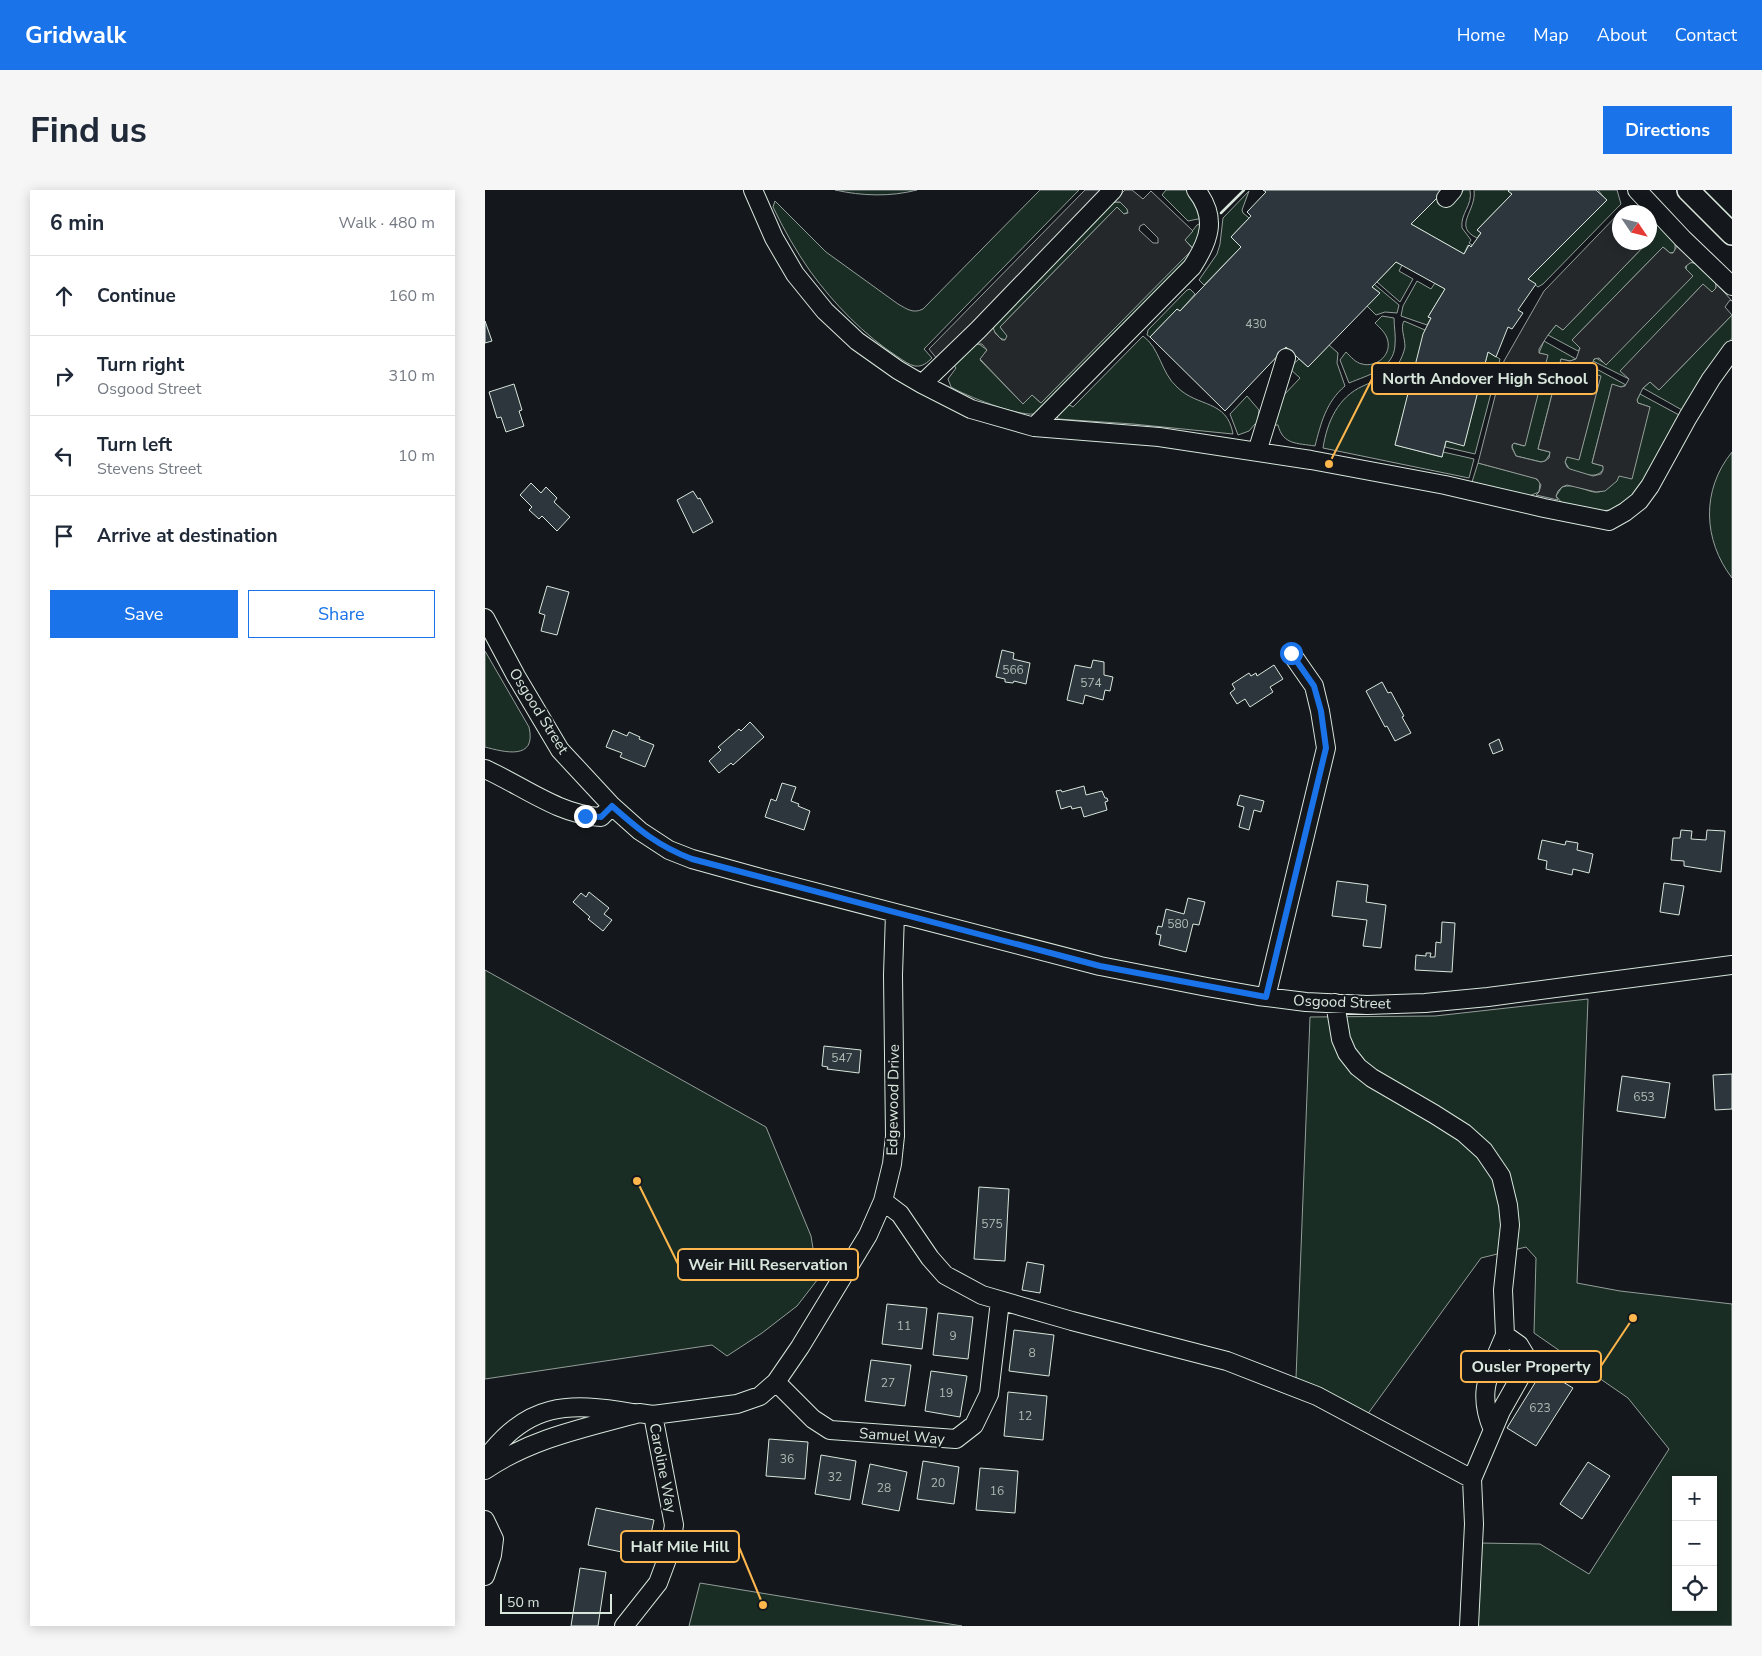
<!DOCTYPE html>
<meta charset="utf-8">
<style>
:root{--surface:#fff;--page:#f6f6f7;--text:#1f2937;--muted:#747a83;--line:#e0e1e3;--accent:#1a73e8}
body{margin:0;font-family:"Nunito Sans",sans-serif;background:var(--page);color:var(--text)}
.controls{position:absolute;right:15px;bottom:15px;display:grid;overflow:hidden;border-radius:0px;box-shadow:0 2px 12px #0003}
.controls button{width:45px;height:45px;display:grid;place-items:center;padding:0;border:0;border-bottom:1px solid var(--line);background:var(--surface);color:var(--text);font:25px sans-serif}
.compass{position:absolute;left:1127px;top:15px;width:45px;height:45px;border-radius:50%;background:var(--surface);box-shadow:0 2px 12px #0003;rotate:125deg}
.scale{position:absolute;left:15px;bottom:12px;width:112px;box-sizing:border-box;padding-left:5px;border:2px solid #d8e6dc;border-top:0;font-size:14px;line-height:18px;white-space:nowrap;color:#d8e6dc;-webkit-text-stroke:4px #14181c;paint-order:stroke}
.stop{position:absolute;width:15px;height:15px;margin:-11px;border:4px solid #1a73e8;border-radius:50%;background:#fff}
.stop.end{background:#1a73e8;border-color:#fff;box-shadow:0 1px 5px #0008}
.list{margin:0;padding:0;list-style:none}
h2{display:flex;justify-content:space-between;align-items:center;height:65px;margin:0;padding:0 20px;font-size:21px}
h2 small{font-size:16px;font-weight:400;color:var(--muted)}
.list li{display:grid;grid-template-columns:32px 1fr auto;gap:15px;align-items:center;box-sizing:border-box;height:80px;padding:0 20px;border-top:1px solid var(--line)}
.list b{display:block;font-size:19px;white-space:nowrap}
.list p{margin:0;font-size:16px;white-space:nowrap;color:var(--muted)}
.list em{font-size:16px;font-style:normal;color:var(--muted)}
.actions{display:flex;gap:10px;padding:15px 20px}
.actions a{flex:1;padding:11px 0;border:1px solid var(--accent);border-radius:0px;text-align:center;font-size:18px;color:var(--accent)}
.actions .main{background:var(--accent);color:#fff}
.icon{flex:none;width:28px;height:28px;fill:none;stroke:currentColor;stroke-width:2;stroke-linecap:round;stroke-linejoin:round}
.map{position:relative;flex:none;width:1247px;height:1436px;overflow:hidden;border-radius:0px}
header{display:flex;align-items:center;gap:30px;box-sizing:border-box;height:70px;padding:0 25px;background:var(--accent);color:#fff}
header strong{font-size:24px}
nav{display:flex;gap:28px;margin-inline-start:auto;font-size:18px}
.intro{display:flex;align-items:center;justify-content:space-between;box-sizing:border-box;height:120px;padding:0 30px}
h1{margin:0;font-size:35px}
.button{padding:12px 22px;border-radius:0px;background:var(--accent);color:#fff;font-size:18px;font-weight:700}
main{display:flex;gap:30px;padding:0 30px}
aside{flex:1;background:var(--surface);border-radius:0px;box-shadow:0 2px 12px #0003}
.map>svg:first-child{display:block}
.green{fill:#1a2d24;stroke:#939e99;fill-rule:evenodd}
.parking{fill:#24282b;stroke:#939e99;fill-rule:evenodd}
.building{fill:#2c363c;stroke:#d8e6dc}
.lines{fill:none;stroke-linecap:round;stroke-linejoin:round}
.minor-casing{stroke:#d8e6dc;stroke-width:20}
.major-casing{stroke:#d8e6dc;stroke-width:24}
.minor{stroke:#14181c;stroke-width:18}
.major{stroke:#14181c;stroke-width:21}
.wall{stroke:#d8e6dc;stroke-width:2.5}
.route{stroke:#1a73e8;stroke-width:6}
.labels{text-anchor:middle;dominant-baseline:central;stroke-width:4;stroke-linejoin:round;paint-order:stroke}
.number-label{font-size:12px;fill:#adbab4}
.street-label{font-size:15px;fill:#d8e6dc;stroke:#14181c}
.leader{fill:none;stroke:#ffb74d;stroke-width:2}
.callout-dot{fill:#ffb74d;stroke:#14181c;stroke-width:2}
.callout{fill:#14181c;stroke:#ffb74d;stroke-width:2}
.callout-label{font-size:16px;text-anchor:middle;font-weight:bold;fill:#d8e6dc}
</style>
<header>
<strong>Gridwalk</strong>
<nav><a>Home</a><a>Map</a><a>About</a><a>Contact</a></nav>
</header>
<div class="intro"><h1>Find us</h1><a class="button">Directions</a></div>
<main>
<aside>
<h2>6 min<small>Walk · 480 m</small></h2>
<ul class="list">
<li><svg class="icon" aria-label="ahead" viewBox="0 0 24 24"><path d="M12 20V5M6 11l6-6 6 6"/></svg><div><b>Continue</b></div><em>160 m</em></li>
<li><svg class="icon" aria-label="right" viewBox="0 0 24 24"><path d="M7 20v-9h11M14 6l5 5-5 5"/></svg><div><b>Turn right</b><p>Osgood Street</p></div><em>310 m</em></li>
<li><svg class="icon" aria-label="left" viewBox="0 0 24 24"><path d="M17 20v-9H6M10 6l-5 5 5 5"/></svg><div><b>Turn left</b><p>Stevens Street</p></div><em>10 m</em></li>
<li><svg class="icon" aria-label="arrive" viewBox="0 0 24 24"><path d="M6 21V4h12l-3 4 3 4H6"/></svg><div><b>Arrive at destination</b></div></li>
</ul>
<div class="actions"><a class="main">Save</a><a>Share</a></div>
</aside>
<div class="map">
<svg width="1247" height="1436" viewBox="0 0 1247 1436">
<rect width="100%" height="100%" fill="#14181c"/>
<!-- green -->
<path class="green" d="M350 0H432C405 7 377 6 350 0Z
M555 0H594L439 159 447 168C442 173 437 177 430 176 424 175 418 170 413 167 379 145 349 114 325 81 311 61 299 40 288 17L290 11 341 62 413 114C422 119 428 124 438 119Z
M681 0H705L718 28 703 31 677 5Z
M979 0H985C988 16 975 23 977 38L986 50 984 53 987 55 986 57 983 55 979 64 926 34 957 2 967 11Z
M989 0H1024L1023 1 1027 4 992 40 996 43 992 48C967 36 992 21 989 0Z
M1113 0H1132L1136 14 1058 94 1053 97 1043 89 1121 10Z
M764 1 757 20 758 23 764 28 746 47 756 57 719 95 714 90 732 64 735 54 738 28Z
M628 12H635L642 19 643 22 639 24 632 17 515 137 523 146 520 150 515 148 508 140 510 133Z
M716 33 711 64 549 224C532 226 481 206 466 197L463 189 471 178 469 175 491 154H494L502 160 495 170 538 214 547 205 556 213 708 58 700 50 712 35Z
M1165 35H1172L1190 53V62L1185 63 1178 57 1087 150 1095 158 1093 161 1063 145 1071 135 1078 140 1162 53 1164 52 1168 47 1165 44Z
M911 72 917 75 914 81 928 89 915 112 892 92Z
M1205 72 1211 74 1231 93V98L1227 102 1217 95 1136 181 1144 189 1108 171 1111 168 1121 174 1207 86 1201 79 1202 74Z
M932 91 946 99 950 93 960 99 943 127 946 128 942 135 916 126 918 116Z
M889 94 914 115 912 123 900 122 891 125 882 116 895 103 887 97Z
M705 99 710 104 695 121 692 119 665 147 662 145 663 140 702 100Z
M1247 125V148L1197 220 1158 198 1165 192 1174 200Z
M897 126 909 128C909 137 911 146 910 155 909 179 883 185 864 193L855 170 861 162C866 167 871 173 877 174 892 178 908 164 902 148 900 142 894 137 890 133Z
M919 131 940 140 910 255 957 267 958 262 989 269 984 288 838 258C842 232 853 207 878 196 890 190 905 188 913 174 916 170 919 162 920 157 920 148 915 137 919 131Z
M658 146C675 158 676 183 692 197 713 218 742 209 748 244L648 234 573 229 572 226 583 214 588 217Z
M1059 151 1091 169 1085 171 1076 169 1053 259 1065 262V264L1060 271 1056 272 1031 266 1027 257 1028 253 1039 256 1062 165 1054 163Z
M844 155 853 163 852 173 860 196C841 212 836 233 830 256 812 253 798 255 793 235H789L798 206 815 188 804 178 814 169 823 177Z
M1003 162 1015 169 990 264 960 257 961 251 979 255Z
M1106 176 1141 195 1136 197 1127 195 1107 273 1118 276 1119 278C1112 291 1097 283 1085 280L1080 272 1082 267 1094 269 1115 186 1104 182Z
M1155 204 1194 225 1155 300 1138 315 1126 320 1112 321 1077 313 1071 306 1077 297C1101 290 1110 319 1133 286L1165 217 1153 213 1152 210Z
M762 206 774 220 772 235 770 234 764 241 753 245 745 224Z
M1247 262V388C1218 350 1216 300 1247 262Z
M993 273 1050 288 1055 292 1054 302 1044 306 987 292Z
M0 461 44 537C52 571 19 562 0 557Z
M0 780 281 937 326 1046 333 1089 312 1116 277 1143 242 1166 227 1155 0 1189Z
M1103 809 1092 1093 1135 1101 1247 1114V1436H991L993 1353 1055 1354 1104 1384 1184 1259 1143 1208 1049 1143 1051 1068 1041 1057 996 1068 882 1225 811 1188 825 827 950 826ZM1191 1290H1228V1417H1191Z
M215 1393 477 1436H204Z"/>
<!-- parking -->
<path class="parking" d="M600 0H617L452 169 444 159Z
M640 0H647L658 9 666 1 708 41 700 50 708 59 556 213 547 205 538 214 495 169 502 160 497 154H491L508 137 510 143 517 150H520L522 146 515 137 632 17 639 24 643 23 642 19 635 12H628ZM659 34 673 48V53H668L654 40 655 36Z
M1139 18 1144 22H1134V52L1162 53 1078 140 1071 135 1063 145 1054 159V163L1063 165 1040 256 1029 253 1027 255V258L1031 266 1056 272 1060 271 1064 268 1065 262 1053 259 1076 169 1085 171 1091 169 1095 158 1087 150 1178 57 1185 63H1188L1191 58V53L1209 72 1205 73 1200 77 1201 79 1208 86 1121 175 1114 168 1109 169 1104 182 1116 186 1094 270 1082 267 1080 272 1082 277 1085 279 1108 286 1116 284 1118 280V276L1107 273 1127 194 1136 197 1140 196 1144 189 1135 181 1218 94 1227 102 1231 98V93L1247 111 1245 110 1240 117 1247 125 1174 200 1165 192 1158 198 1152 210 1153 213 1165 217 1147 289 1134 286 1132 291 1120 301 1111 302 1082 295 1077 297 1073 301 1071 306 1073 310 1051 305 1054 302 1056 295 1052 289 993 273 1019 171 1059 101Z"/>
<!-- building -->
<path class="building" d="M778 0H960L926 34 979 64 984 55 986 57 996 43 992 40 1027 4 1023 1 1024 0H1111L1122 10 1043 89 1051 94 1033 120 1038 123 1027 139 1023 137 1011 167 1003 162 979 256 961 251 957 267 910 255 938 144 946 128 943 127 960 99 911 72 887 97 895 103 823 177 801 157 740 221 665 147 692 119 695 121 756 57 746 47 766 26 762 22 781 2Z
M0 131 7 151 0 153Z
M29 194 37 220 34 221 39 236 21 242 16 227 12 228 4 202Z
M46 293 56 303 61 297 72 308 69 312 85 327 72 341 57 326 54 329 44 320 47 317 35 305Z
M208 301 213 309 215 308 228 332 208 343 192 310Z
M62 396 84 402 72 445 56 441 60 425 54 423Z
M517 460 529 463 528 469 545 473 541 494 529 491 528 493 520 492V489L511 487Z
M608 470 619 472V485L628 487 625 501 620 500 618 510 600 505 598 514 582 510 590 475 606 478Z
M789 475 798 489 785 497 788 502 765 517 760 509 752 514 745 503 750 499 747 494 764 483 766 486 771 483 772 486Z
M897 492 903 503 906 502 919 526 917 527 926 543 910 551 902 536 900 537 881 501Z
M265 532 279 547 248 575 246 573 234 583 224 571 236 560 233 557 254 539 256 541Z
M128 540 142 546 144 542 155 547 154 549 169 555 160 577 135 567 137 563 121 557Z
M1014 549 1018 560 1008 564 1004 554Z
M297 593 311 597 306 611 314 614 313 616 325 621 319 640 280 627 286 609 291 611Z
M599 596 601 605 617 601 620 608H622L623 611 620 612 622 620 599 627 596 617 587 619 586 616 576 619 571 601 576 600 577 602Z
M755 605 779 611 776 622 769 620 764 640 754 637 759 617 752 615Z
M1196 640 1207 641 1206 649 1221 650 1222 640 1240 641 1236 682 1199 676V671L1186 670 1188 648H1195Z
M1057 650 1080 655 1081 651 1093 653 1092 660 1108 664 1104 683 1088 679 1087 685 1061 679 1062 671 1053 669Z
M852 691 883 695 881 712 901 715 896 758 878 756 882 730 847 726Z
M1179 693 1199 696 1194 725 1175 722Z
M104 702 124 718 119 724 127 730 118 741 103 729 105 727 88 712 96 703 101 707Z
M703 708 720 712 714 735 708 734 701 762 674 755 676 745 671 744 673 736 677 737 681 719 699 724Z
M957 732 970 733 967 782 930 780 931 765 941 766V763H946L945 767H950L951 752 956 753Z
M339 856 376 860 374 883 342 879 343 877 337 876Z
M1247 884V919L1230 920 1228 885Z
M1137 886 1185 893 1180 928 1132 921Z
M494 997 524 999 520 1071 489 1069Z
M542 1072 559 1075 555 1103 537 1100Z
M402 1114 442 1118 437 1159 397 1154Z
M453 1123 488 1127 483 1169 448 1165Z
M529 1140 569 1145 564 1186 524 1181Z
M386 1170 426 1175 420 1216 380 1211Z
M1058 1180 1088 1198 1051 1256 1022 1238Z
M446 1181 482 1186 475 1227 440 1221Z
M523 1202 562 1206 558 1250 519 1246Z
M284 1249 323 1252 320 1289 281 1286Z
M336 1265 371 1271 365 1310 330 1304Z
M438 1271 474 1277 469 1314 432 1309Z
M1103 1272 1125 1286 1097 1329 1075 1314Z
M385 1274 422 1282 414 1321 377 1314Z
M495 1278 533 1281 530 1323 491 1320Z
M111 1318 169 1330 161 1367 103 1355Z
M95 1378 121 1382 113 1436H86Z"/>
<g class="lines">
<!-- minor casing -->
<g class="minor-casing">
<path id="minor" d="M268 0 289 48 310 84 340 121 372 151 413 180 437 194 486 219 549 237 674 247 826 270 960 295 1059 318 1124 331 1140 322 1154 311 1165 296 1203 227 1226 189 1247 160
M1152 0 1198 49 1247 96
M961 8 968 0
M437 194 493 140 628 0
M549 237 707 77C724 51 733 28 711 0
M772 262 801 168
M0 428 31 486 75 560 127 616 155 641 184 660 207 669 272 687 615 776 722 797 773 806 821 812 882 815 940 813 1003 807 1247 775
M0 579C38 596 74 625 116 627L127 616
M781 807 841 558 835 521 829 496 806 463
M850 813 856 849 862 863 873 877 887 888 949 924 979 943 999 961 1016 986 1023 1015 1025 1035 1018 1100 1020 1145
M398 1011 415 1024 445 1068 460 1085 497 1105 587 1131 742 1171 832 1206 987 1289 1016 1221 1041 1177 1040 1165 1034 1155 1020 1145C1005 1182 991 1201 1008 1240
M291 1192 328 1229 345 1240 471 1249 489 1235 504 1204 515 1111
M0 1270C42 1212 83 1212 148 1223
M0 1280C47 1248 100 1238 154 1223L168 1225 252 1214 275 1206 291 1192 315 1157 383 1045 398 1011 407 974 410 946 408 785 410 723
M0 1330 9 1349 7 1365 0 1386
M139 1436 173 1393 185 1361 189 1335 168 1225
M984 1436 989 1334 987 1289"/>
</g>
<!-- major casing -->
<g class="major-casing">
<path id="major" d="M1203 0 1247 44"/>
</g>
<!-- minor -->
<use href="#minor" class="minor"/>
<!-- major -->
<use href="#major" class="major"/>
<!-- wall -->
<path class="wall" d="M736 23 759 0"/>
</g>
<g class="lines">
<!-- route -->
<path class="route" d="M100 626 116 627 127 616C154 640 173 656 207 669L615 776 781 807 841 558 836 521 829 496 806 463"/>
</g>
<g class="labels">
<!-- number labels -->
<g class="number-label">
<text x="771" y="134">430</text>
<text x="528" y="480">566</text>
<text x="606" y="493">574</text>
<text x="693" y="734">580</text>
<text x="357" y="868">547</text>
<text x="1159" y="907">653</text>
<text x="507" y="1034">575</text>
<text x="419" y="1136">11</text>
<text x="468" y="1146">9</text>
<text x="547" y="1163">8</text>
<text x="403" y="1193">27</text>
<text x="461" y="1203">19</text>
<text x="1055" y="1218">623</text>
<text x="540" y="1226">12</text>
<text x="302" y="1269">36</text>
<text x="350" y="1287">32</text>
<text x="453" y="1293">20</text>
<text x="399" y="1298">28</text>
<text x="512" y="1301">16</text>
</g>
<!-- street labels -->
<g class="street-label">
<text transform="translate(54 521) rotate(58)">Osgood Street</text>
<text transform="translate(857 812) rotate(2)">Osgood Street</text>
<text transform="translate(408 910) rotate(-89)">Edgewood Drive</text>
<text transform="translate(417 1246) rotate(4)">Samuel Way</text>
<text transform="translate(178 1278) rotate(79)">Caroline Way</text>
</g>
</g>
<!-- callouts -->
<path class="leader" d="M844 274L887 189M152 991L193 1074M1148 1128L1116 1176M278 1415L254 1357"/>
<g class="callout-dot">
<circle cx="844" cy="274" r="5"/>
<circle cx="152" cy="991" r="5"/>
<circle cx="1148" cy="1128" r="5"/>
<circle cx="278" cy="1415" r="5"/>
</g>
<g class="callout">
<rect x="887" y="173" width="225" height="31" rx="5"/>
<rect x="193" y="1059" width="180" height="31" rx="5"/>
<rect x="976" y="1161" width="140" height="31" rx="5"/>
<rect x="136" y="1341" width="118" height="31" rx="5"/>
</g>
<g class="callout-label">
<text x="1000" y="194">North Andover High School</text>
<text x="283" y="1080">Weir Hill Reservation</text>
<text x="1046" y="1182">Ousler Property</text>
<text x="195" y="1362">Half Mile Hill</text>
</g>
</svg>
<div class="controls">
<button>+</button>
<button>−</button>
<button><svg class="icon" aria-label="locate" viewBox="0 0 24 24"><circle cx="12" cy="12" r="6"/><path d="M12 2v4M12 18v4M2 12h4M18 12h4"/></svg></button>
</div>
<svg class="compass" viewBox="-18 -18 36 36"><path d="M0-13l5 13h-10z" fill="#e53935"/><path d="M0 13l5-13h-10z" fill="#747a83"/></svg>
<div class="scale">50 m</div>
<div class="stop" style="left:806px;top:463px"></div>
<div class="stop end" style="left:100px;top:626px"></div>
</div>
</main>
